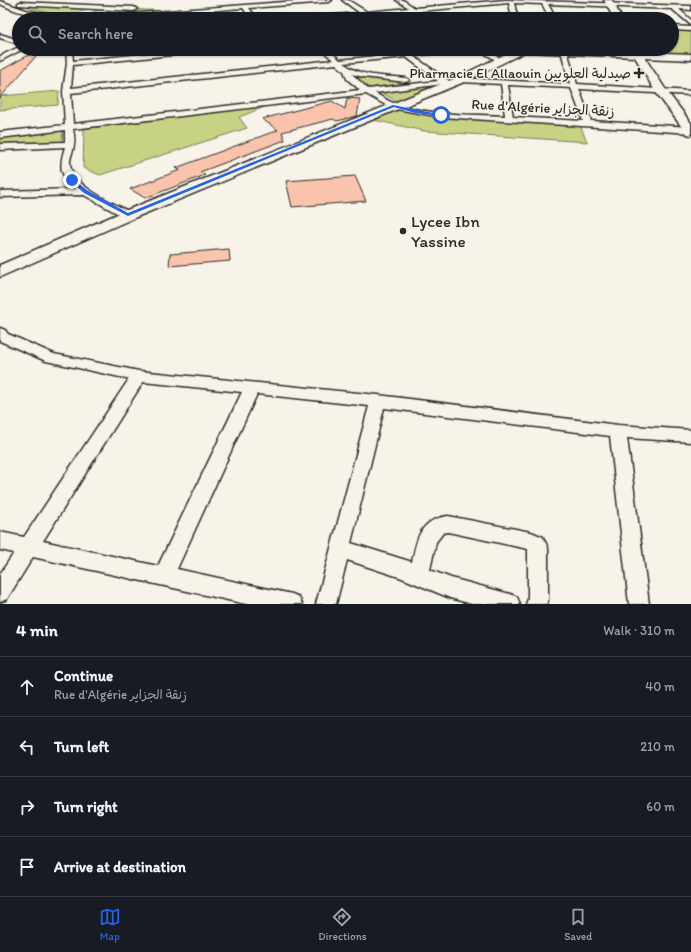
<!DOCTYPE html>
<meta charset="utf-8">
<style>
:root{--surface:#171b24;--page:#242831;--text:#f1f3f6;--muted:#9ea1a6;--line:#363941;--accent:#2563eb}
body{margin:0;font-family:Itim,"Playpen Sans Arabic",sans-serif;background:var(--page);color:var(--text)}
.stop{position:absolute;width:12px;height:12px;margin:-9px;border:3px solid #2563eb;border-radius:50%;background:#fff}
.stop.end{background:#2563eb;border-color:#fff;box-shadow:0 1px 4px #0008}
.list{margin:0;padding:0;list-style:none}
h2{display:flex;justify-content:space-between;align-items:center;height:52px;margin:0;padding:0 16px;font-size:17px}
h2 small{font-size:13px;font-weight:400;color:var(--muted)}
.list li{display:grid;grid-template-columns:26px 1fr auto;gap:12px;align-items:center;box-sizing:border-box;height:60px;padding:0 16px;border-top:1px solid var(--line)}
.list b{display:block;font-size:15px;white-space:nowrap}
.list p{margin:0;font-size:13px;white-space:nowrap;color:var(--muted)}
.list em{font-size:13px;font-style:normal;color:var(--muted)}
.icon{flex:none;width:22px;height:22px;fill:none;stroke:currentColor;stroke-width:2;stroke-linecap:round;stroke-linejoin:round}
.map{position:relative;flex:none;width:691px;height:604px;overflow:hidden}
.search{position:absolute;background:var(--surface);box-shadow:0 1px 3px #0004;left:12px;right:12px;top:12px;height:44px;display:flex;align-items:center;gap:10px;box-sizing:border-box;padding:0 14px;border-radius:22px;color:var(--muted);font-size:15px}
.sheet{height:292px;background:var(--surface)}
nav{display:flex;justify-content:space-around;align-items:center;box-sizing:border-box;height:56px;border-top:1px solid var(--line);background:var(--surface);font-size:11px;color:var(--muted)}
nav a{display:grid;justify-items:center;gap:2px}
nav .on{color:var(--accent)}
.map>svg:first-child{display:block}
.green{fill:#c7d285;stroke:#797e58}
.building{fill:#fac4ac;stroke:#2b2b2b}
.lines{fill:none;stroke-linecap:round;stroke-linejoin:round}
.street-casing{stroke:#2b2b2b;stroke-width:3}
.secondary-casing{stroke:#2b2b2b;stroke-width:3}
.street{fill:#f7f3e8;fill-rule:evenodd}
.secondary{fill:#f7f3e8;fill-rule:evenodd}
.route{fill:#2563eb}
.poi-dot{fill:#2b2b2b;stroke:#f7f3e8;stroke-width:1.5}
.labels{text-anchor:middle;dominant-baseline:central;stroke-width:3;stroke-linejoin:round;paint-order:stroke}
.far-poi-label{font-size:14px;fill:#2b2b2b;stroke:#f7f3e8;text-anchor:end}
.far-street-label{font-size:14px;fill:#2b2b2b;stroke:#f7f3e8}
.poi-label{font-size:17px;fill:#2b2b2b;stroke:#f7f3e8;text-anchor:start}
</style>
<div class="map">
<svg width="691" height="604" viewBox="0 0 691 604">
<rect width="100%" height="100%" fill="#f7f3e8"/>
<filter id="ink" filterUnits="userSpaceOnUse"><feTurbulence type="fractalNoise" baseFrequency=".025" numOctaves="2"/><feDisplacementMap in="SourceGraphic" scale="8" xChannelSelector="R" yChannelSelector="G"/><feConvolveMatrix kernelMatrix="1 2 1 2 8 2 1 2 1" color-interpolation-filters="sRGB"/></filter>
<g filter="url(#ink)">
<!-- green -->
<path class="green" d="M22 5 90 7C68 22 46 12 22 5Z
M100 8 170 11 98 17 92 16 90 14Z
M672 29 691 30V55L569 49H672Z
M356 77 408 83 368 88Z
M433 84 438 85 397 101 379 92Z
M59 91 58 105 0 110V96Z
M270 105 239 117 247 128 100 175 83 168 84 129Z
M396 108 435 116 580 125 587 142 424 131 374 120Z
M63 130 62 142 0 144V138Z"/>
<!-- building -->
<path class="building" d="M39 49H42L0 98V71Z
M347 98 360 99 357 116 337 121 333 119 282 132 285 140 200 172 205 175 145 198 130 189 180 170 176 168 278 130 262 119 332 101 345 109Z
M355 176 366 201 292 207 286 181Z
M229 249 230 261 169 266 170 254Z"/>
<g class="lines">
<!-- street casing -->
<g class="street-casing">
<path id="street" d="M309 0H332L329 2 249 8 257 19H251L243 8 110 19H86L89 17Z
M342 0H348L367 12 409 8 396 0H403L415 8 505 0 691 6V10L679 9 691 20V25L672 9 548 4 556 19H550L542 4 514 3 518 19H512L509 3 420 11 433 19H426L413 11 325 19H303L306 17 360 13Z
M0 1 26 10 70 19C46 19 22 15 0 4Z
M20 2 134 7 137 9 134 11 18 5V3Z
M672 26 691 27V31L672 30Z
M0 34 19 40V44L0 38Z
M19 47V49H23L0 61V56Z
M66 49H72L73 61 193 49H216L213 51 73 65 71 88 333 60 321 49H328L340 60 402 53 405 51 408 52 439 49H460L457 51 413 56 448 80 451 84 450 86 443 84 375 93C382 97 389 102 397 104 429 116 471 114 505 116L501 84 460 82 456 80 457 78 570 84 561 51 564 49 567 51 577 84 691 91V95L579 89 591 121 691 127V133L441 117 391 108 366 94 73 129C74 134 75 139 74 144 74 150 70 156 70 162 69 186 114 203 132 213L133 215 132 217H124L84 195 0 197V191L76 189C59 176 59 166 65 147L0 150V144L65 142V130L0 138V132L65 125 63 91 67 63ZM406 57 438 81 368 89 352 74 363 77 406 82 410 80 406 78C386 76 359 77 344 63ZM336 64 344 71 347 79 360 90 73 124 71 93ZM508 85 571 88 583 121 513 117Z
M477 49H485L504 61 499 62Z
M0 328 5 330 8 334 54 354 139 371 378 395 618 425 691 430V442L627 438 649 604H629L610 436 384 408 351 543 412 562C417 537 420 520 448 516L531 532 543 537 548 548V600L547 604H526L528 599V549L448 532 443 533 436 542 430 570 451 578 510 594 517 597 520 604H472L450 598 402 578 347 560 336 604H316L369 406 257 394 177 569 292 594 299 597 302 604H246L33 557 7 599 0 602V574L14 553 0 550V532L24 537 129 379 46 361 0 341ZM143 382 242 392 158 566 43 541Z"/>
</g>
<!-- secondary casing -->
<g class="secondary-casing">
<path id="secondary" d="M604 0H612L622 19H614Z
M516 49H585L632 51 630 49H640L641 52 691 54V60L645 58 666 90 691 123V135L687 134 655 91 635 57 525 52 464 82 134 218 0 277V265L122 212 456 78Z"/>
</g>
<!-- street -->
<use href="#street" class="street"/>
<!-- secondary -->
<use href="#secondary" class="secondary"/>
</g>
</g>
<!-- route -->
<path class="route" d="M393 105 443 115 441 116 415 113 394 107 128 216 84 193 69 180 73 179 88 191 128 213Z"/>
<!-- markers -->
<g class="poi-dot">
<path d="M637 67h4v4h4v4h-4v4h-4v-4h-4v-4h4z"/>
<circle cx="403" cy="231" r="4"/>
</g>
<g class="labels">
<!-- far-poi labels -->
<g class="far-poi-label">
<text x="631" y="73">Pharmacie El Allaouin صيدلية العلويين</text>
</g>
<!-- far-street labels -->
<g class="far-street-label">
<text transform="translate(543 108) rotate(3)">Rue d'Algérie زنقة الجزاير</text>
</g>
<!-- poi labels -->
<g class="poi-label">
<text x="411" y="221">Lycee Ibn<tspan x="411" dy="20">Yassine</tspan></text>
</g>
</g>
</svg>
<div class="stop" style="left:441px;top:115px"></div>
<div class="stop end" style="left:72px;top:180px"></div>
<div class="search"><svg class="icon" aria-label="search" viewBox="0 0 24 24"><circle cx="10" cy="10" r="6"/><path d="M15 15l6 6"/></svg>Search here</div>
</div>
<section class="sheet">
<h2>4 min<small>Walk · 310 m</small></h2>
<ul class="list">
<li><svg class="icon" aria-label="ahead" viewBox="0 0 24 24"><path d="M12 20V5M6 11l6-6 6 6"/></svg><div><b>Continue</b><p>Rue d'Algérie زنقة الجزاير</p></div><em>40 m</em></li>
<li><svg class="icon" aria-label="left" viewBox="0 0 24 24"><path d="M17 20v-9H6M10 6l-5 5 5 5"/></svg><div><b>Turn left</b></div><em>210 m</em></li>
<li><svg class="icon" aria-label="right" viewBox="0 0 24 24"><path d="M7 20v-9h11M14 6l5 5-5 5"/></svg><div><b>Turn right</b></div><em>60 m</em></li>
<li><svg class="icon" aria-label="arrive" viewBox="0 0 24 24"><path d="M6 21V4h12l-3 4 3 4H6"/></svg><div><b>Arrive at destination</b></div></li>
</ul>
</section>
<nav>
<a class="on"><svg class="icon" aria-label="map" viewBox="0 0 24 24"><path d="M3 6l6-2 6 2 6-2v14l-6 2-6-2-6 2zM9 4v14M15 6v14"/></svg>Map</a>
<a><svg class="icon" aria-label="directions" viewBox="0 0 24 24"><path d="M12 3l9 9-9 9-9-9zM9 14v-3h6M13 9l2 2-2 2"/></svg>Directions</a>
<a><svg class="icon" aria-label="saved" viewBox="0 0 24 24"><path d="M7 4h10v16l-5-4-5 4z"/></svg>Saved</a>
</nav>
